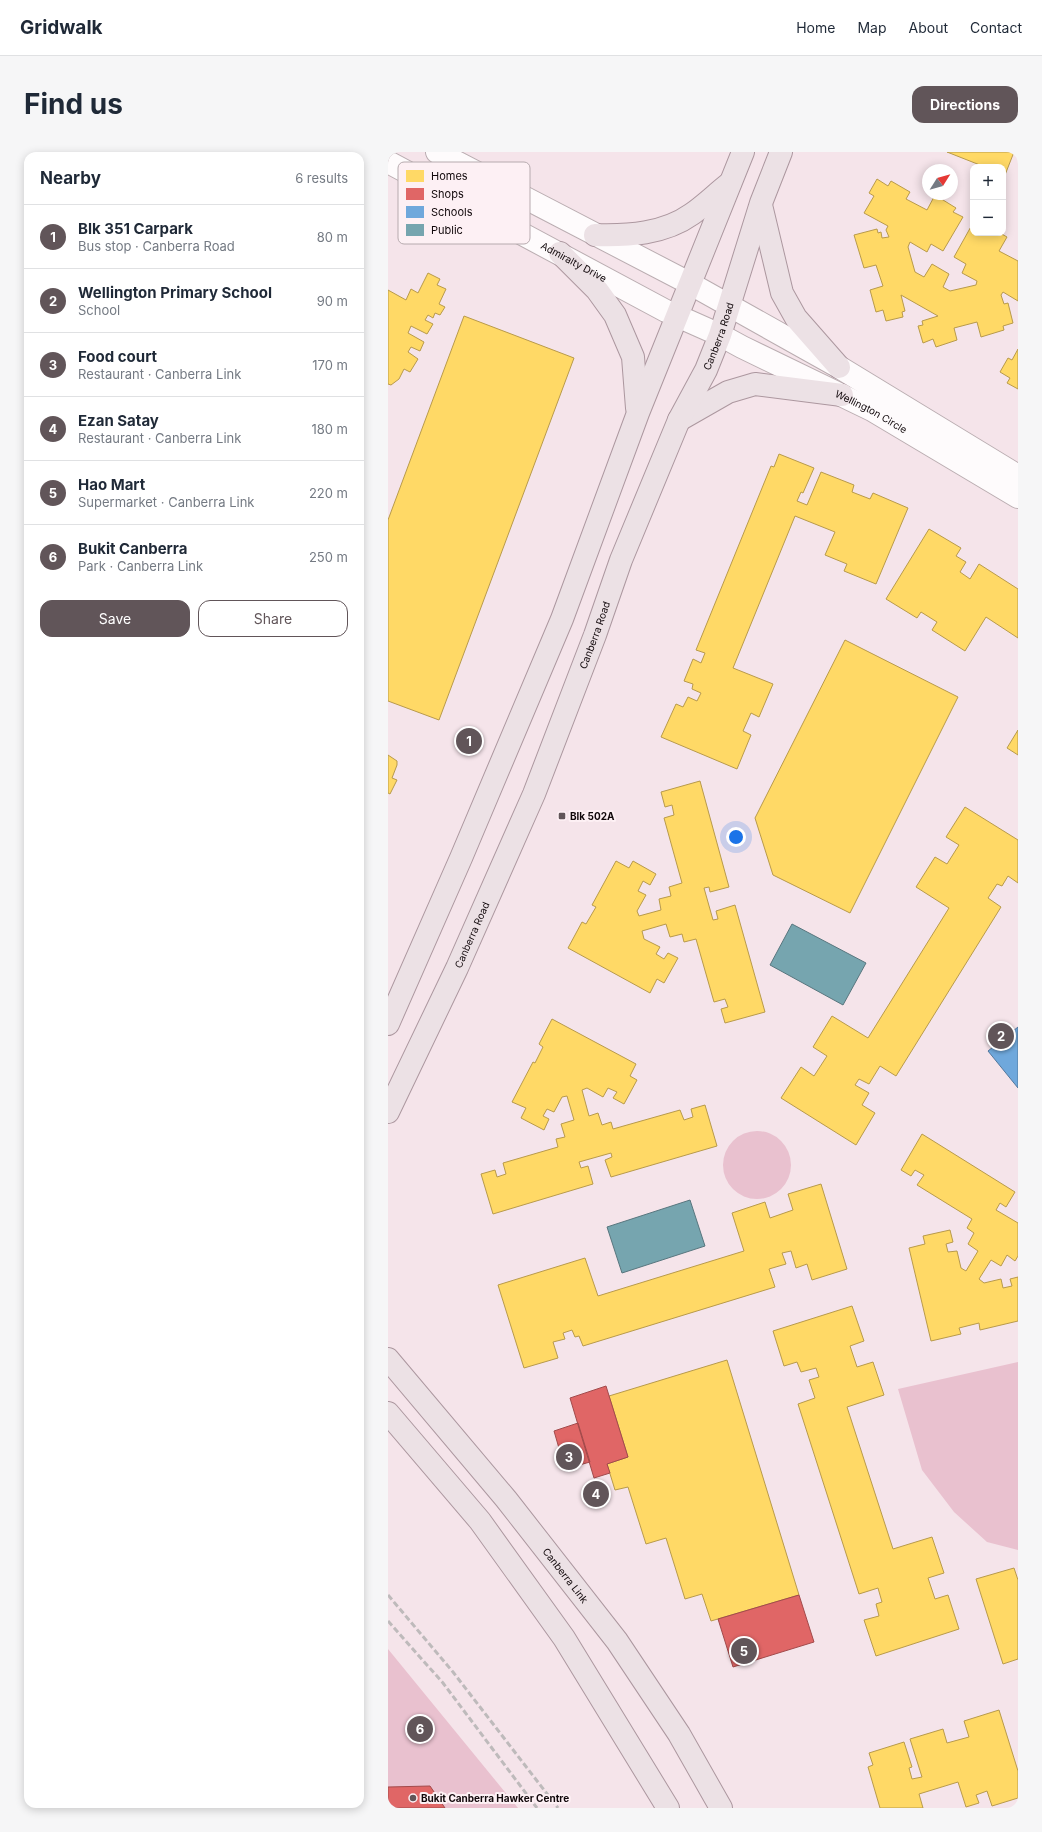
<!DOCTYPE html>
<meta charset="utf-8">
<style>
:root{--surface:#fff;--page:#f6f6f7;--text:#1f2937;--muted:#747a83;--line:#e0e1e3;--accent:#615559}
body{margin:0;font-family:Inter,sans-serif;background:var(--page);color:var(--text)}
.controls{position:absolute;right:12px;top:12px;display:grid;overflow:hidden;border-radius:8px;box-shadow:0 2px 10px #0003}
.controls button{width:36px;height:36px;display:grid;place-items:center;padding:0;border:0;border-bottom:1px solid var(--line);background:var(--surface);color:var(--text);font:20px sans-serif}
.compass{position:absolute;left:534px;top:12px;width:36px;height:36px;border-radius:50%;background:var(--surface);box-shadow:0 2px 10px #0003;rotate:53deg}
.you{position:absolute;left:348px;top:685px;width:14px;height:14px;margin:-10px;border:3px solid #fff;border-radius:50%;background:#1a73e8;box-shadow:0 0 0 6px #1a73e833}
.badge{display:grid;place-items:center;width:26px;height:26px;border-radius:50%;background:var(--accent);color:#fff;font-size:13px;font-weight:700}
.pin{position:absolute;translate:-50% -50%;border:2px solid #fff;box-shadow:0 1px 4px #0006}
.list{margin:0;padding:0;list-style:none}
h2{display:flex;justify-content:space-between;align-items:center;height:52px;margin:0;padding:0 16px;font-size:17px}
h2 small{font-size:13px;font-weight:400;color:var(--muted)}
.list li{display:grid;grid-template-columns:26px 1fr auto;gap:12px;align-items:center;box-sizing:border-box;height:64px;padding:0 16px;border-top:1px solid var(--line)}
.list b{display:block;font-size:15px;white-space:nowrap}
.list p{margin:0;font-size:13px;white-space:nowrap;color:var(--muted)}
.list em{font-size:13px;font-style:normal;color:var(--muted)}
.actions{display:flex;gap:8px;padding:12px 16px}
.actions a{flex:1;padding:9px 0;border:1px solid var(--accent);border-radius:12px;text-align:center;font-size:14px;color:var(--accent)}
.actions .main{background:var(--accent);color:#fff}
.map{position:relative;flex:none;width:630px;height:1656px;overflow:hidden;border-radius:12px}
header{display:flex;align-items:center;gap:24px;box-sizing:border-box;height:56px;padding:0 20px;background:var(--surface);border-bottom:1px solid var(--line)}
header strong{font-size:19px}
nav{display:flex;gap:22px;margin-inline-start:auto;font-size:14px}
.intro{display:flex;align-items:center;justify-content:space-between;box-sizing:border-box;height:96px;padding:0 24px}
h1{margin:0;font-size:28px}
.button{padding:10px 18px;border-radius:12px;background:var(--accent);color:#fff;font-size:14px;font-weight:700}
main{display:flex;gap:24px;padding:0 24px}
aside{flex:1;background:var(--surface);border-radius:12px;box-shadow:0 2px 10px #0003}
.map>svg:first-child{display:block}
.green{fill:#e9c1cf}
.homes{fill:#ffd966;stroke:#b89a4b}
.shops{fill:#e06666;stroke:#a24a4b}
.schools{fill:#6fa8dc;stroke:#53789d}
.public{fill:#76a5af;stroke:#58767e}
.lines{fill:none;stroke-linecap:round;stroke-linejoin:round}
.minor-casing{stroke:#baadb1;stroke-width:24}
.major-casing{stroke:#ac979f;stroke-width:24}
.minor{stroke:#fefbfc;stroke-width:22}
.major{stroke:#ece1e5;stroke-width:22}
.rail{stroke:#bebabb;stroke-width:3;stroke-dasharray:6 3;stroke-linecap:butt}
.poi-dot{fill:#615559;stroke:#fdf0f4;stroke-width:1.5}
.labels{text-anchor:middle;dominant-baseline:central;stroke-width:4;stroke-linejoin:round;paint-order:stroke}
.street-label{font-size:10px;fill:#11080b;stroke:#fdf0f4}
.poi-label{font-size:10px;font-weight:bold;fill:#11080b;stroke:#fdf0f4;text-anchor:start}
.key{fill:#fdf0f4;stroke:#b6aaae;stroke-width:1}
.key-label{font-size:11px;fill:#11080b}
</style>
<header>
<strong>Gridwalk</strong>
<nav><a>Home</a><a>Map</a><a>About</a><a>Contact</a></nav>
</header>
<div class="intro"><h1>Find us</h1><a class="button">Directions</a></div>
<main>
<aside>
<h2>Nearby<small>6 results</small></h2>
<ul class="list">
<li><span class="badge">1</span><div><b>Blk 351 Carpark</b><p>Bus stop · Canberra Road</p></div><em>80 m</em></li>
<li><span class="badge">2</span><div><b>Wellington Primary School</b><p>School</p></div><em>90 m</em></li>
<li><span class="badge">3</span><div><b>Food court</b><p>Restaurant · Canberra Link</p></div><em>170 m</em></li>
<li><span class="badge">4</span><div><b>Ezan Satay</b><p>Restaurant · Canberra Link</p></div><em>180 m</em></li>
<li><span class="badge">5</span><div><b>Hao Mart</b><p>Supermarket · Canberra Link</p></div><em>220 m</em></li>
<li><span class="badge">6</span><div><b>Bukit Canberra</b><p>Park · Canberra Link</p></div><em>250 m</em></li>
</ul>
<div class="actions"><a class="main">Save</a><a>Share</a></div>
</aside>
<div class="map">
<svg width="630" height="1656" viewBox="0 0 630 1656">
<rect width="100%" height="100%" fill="#f5e4ea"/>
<!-- green -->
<path class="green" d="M335 1013a34 34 0 1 1 68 0a34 34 0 1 1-68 0Z
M630 1210V1398L599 1390 566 1360 534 1318 510 1237Z
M0 1497 130 1656H0Z"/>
<!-- homes -->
<path class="homes" d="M559 0H626L617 23 615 22V15H597Z
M489 27 500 34 503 29 522 40 518 47 539 58 547 43 568 56 565 60 575 65 555 99 543 92 539 100 522 90 520 95 527 120 536 125 544 112 561 122 555 135 562 139 588 133 589 129 574 121 578 112 566 105 585 71V81H612L619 85 611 99 630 109V149L615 140 613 143 616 152 620 151 625 171 615 174 616 178 593 185 589 170 566 176 569 188 548 195 545 187 535 191 530 174 535 173 534 169 550 164 513 143 517 159 514 160 515 165 498 169 495 158 488 160 482 138 495 134 488 113 476 116 466 83 489 77 490 81 493 80 494 86 501 85 498 78 500 74 476 61 486 44 481 41Z
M40 121 52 127 49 133 58 137 51 152 57 155 52 163 47 161 45 166 40 163 37 168 45 172 39 182 23 174 20 181 36 190 32 199 23 195 20 200 30 207 22 220 16 217 11 227 3 233 0 232V138L18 148 23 137 30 141Z
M76 164 186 206 51 568 0 549V368Z
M630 197V237L619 231 622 226 612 220 620 206 624 208Z
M391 302 426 316 415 341 413 340 409 349 419 353 433 320 466 333 464 340 482 347 485 341 520 356 488 432 456 419 459 412 437 403 447 380 407 364 345 516 385 532 371 565 363 561 355 579 363 583 349 617 273 585 288 552 295 555 300 545 309 549 313 541 304 537 305 532 296 529 305 507 313 511 317 501 308 498 383 314 386 315Z
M541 377 573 396 568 404 578 410 572 420 582 427 591 412 630 437V486L598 465 577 499 544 478 549 470 533 460 529 466 498 447Z
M457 488 570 545 462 761 385 723 367 666Z
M630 578V603L619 596Z
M0 603 9 609V613L4 626 9 628 2 642 0 641Z
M312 629 341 735 322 740 321 735 316 736 325 768 330 767 328 759 347 753 377 860 337 871 333 857 340 855 337 847 326 850 308 787 296 790 294 782 282 785 278 772 254 779 256 787 272 795 268 802 276 807 280 801 290 806 276 831 269 827 262 841 180 796 194 770 198 772 208 755 204 753 228 709 241 716 245 709 268 722 262 733 255 729 250 739 258 743 249 759 251 764 273 758 271 747 283 744 281 735 294 731 276 666 286 663 284 653 277 655 273 640Z
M577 655 630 688V731L620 724 614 734 609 732 600 746 613 755 508 924 492 914 481 932 471 927 467 933 481 941 474 953 487 961 468 993 393 946 413 915 426 924 439 904 425 895 444 864 480 886 561 756 528 735 547 705 559 712 571 693 558 685Z
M164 867 248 912 242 924 249 928 236 952 225 946 229 940 220 936 215 945 199 936 194 938 201 964 210 961 214 973 223 970 225 977 292 958 296 968 305 965 303 957 317 953 329 994 223 1025 217 1008 224 1005 223 1001 191 1010 193 1016 200 1014 205 1032 105 1062 93 1022 107 1018 109 1025 118 1022 115 1011 170 995 168 987 177 985 173 972 186 968 179 944 174 945 166 960 159 957 155 964 161 967 156 978 133 966 138 956 124 950 145 910 147 911 155 895 151 892Z
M534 982 627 1040 618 1055 612 1051 608 1058 630 1071V1104L627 1109 619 1103 613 1114 603 1108 591 1127 596 1131 613 1127 615 1136 624 1134 622 1127 630 1125V1169L592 1178 591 1171 571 1176 573 1182 543 1189 521 1096 537 1092 535 1084 562 1078 565 1090 558 1092 560 1100 569 1099 573 1116 578 1119 590 1099 580 1092 586 1081 579 1076 584 1067 529 1033 536 1023 527 1018 523 1024 513 1018Z
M433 1032 459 1117 424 1128 419 1112 408 1116 403 1099 394 1101 398 1112 381 1117 387 1135 195 1194 191 1184 187 1185 184 1178 175 1181 177 1187 165 1190 170 1206 136 1216 110 1133 197 1106 210 1144 356 1099 344 1061 377 1050 382 1066 405 1058 400 1042Z
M464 1154 476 1189 462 1194 469 1215 485 1210 496 1243 459 1255 505 1397 544 1385 556 1421 540 1426 547 1447 560 1443 571 1477 488 1504 476 1468 491 1464 488 1452 494 1450 490 1436 471 1442 410 1252 427 1246 421 1228 431 1225 428 1216 413 1220 409 1210 396 1214 385 1179Z
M339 1208 411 1443 323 1469 314 1442 297 1447 278 1386 258 1392 240 1335 227 1338 219 1312 240 1305 221 1244Z
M626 1416 630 1428V1507L615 1512 588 1427Z
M611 1558 630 1619V1646L604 1654 599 1639 588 1643 591 1651 578 1655 570 1630 531 1642 535 1656H492L480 1615 485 1613 481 1601 516 1590 524 1615 521 1616 524 1627 534 1625 522 1587 555 1577 559 1591 581 1585 576 1569Z"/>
<!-- shops -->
<path class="shops" d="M218 1234 240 1305 219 1312 222 1321 206 1326 182 1246Z
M190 1271 202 1310 177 1317 166 1279Z
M411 1443 426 1490 345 1515 330 1467Z
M42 1634 57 1656H0V1635Z"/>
<!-- schools -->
<path class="schools" d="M630 875V936L600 899Z"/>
<!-- public -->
<path class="public" d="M404 772 478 811 455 853 382 813Z
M302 1048 317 1094 234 1121 219 1075Z"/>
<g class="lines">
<!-- minor casing -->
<g class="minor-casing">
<g id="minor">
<path d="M49 0 301 131 451 215 630 324"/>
<path id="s1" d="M0 10 278 159 332 183 354 195 484 258 630 345"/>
</g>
</g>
<!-- major casing -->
<g class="major-casing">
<g id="major">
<path d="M373 53 394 141 408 166 451 215"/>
<path d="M207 83C240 84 276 82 304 62 317 53 329 41 342 31"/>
<path d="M172 101 209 138 227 163 245 205 249 256"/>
<path d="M291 268 340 240 367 232 454 243"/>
<path d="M0 872 73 706 174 467 250 261 355 0"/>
<path id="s2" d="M0 960 69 816 146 642 207 483 233 408 291 268 318 218 332 183 373 51 393 0"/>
<path id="s3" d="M0 1207 118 1347 229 1489 291 1582 333 1656"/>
<path d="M0 1261 92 1369 176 1486 280 1656"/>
</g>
</g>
<!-- minor -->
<use href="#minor" class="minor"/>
<!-- major -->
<use href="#major" class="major"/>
<!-- rail -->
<path class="rail" d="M0 1443 65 1520 170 1656
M0 1469 55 1531 149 1656"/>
</g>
<!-- markers -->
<g class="poi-dot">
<rect x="170" y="660" width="8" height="8" rx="2"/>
<circle cx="25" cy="1646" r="4"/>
</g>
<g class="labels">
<!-- street labels -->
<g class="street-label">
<text stroke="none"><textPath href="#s1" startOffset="211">Admiralty Drive</textPath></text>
<text stroke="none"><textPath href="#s2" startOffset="844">Canberra Road</textPath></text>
<text stroke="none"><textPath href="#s1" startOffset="544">Wellington Circle</textPath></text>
<text stroke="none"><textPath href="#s2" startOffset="520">Canberra Road</textPath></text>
<text stroke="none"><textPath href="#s2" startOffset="196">Canberra Road</textPath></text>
<text stroke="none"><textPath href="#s3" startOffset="280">Canberra Link</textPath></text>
</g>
<!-- poi labels -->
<g class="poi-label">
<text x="182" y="664">Blk 502A</text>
<text x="33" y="1646">Bukit Canberra Hawker Centre</text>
</g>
</g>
<!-- legend -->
<rect x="10" y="10" width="132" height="82" rx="6" class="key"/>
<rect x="18" y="18" width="18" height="12" fill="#ffd966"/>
<rect x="18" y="36" width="18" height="12" fill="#e06666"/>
<rect x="18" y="54" width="18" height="12" fill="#6fa8dc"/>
<rect x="18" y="72" width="18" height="12" fill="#76a5af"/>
<g class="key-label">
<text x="43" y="28">Homes</text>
<text x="43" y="46">Shops</text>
<text x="43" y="64">Schools</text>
<text x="43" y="82">Public</text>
</g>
</svg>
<div class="controls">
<button>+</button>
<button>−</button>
</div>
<svg class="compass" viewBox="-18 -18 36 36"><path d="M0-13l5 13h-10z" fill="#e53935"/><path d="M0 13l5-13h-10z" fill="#747a83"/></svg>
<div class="you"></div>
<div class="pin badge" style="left:81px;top:589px">1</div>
<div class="pin badge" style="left:613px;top:884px">2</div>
<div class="pin badge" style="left:181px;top:1305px">3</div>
<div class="pin badge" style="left:208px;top:1342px">4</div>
<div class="pin badge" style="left:356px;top:1499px">5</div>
<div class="pin badge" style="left:32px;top:1577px">6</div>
</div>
</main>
